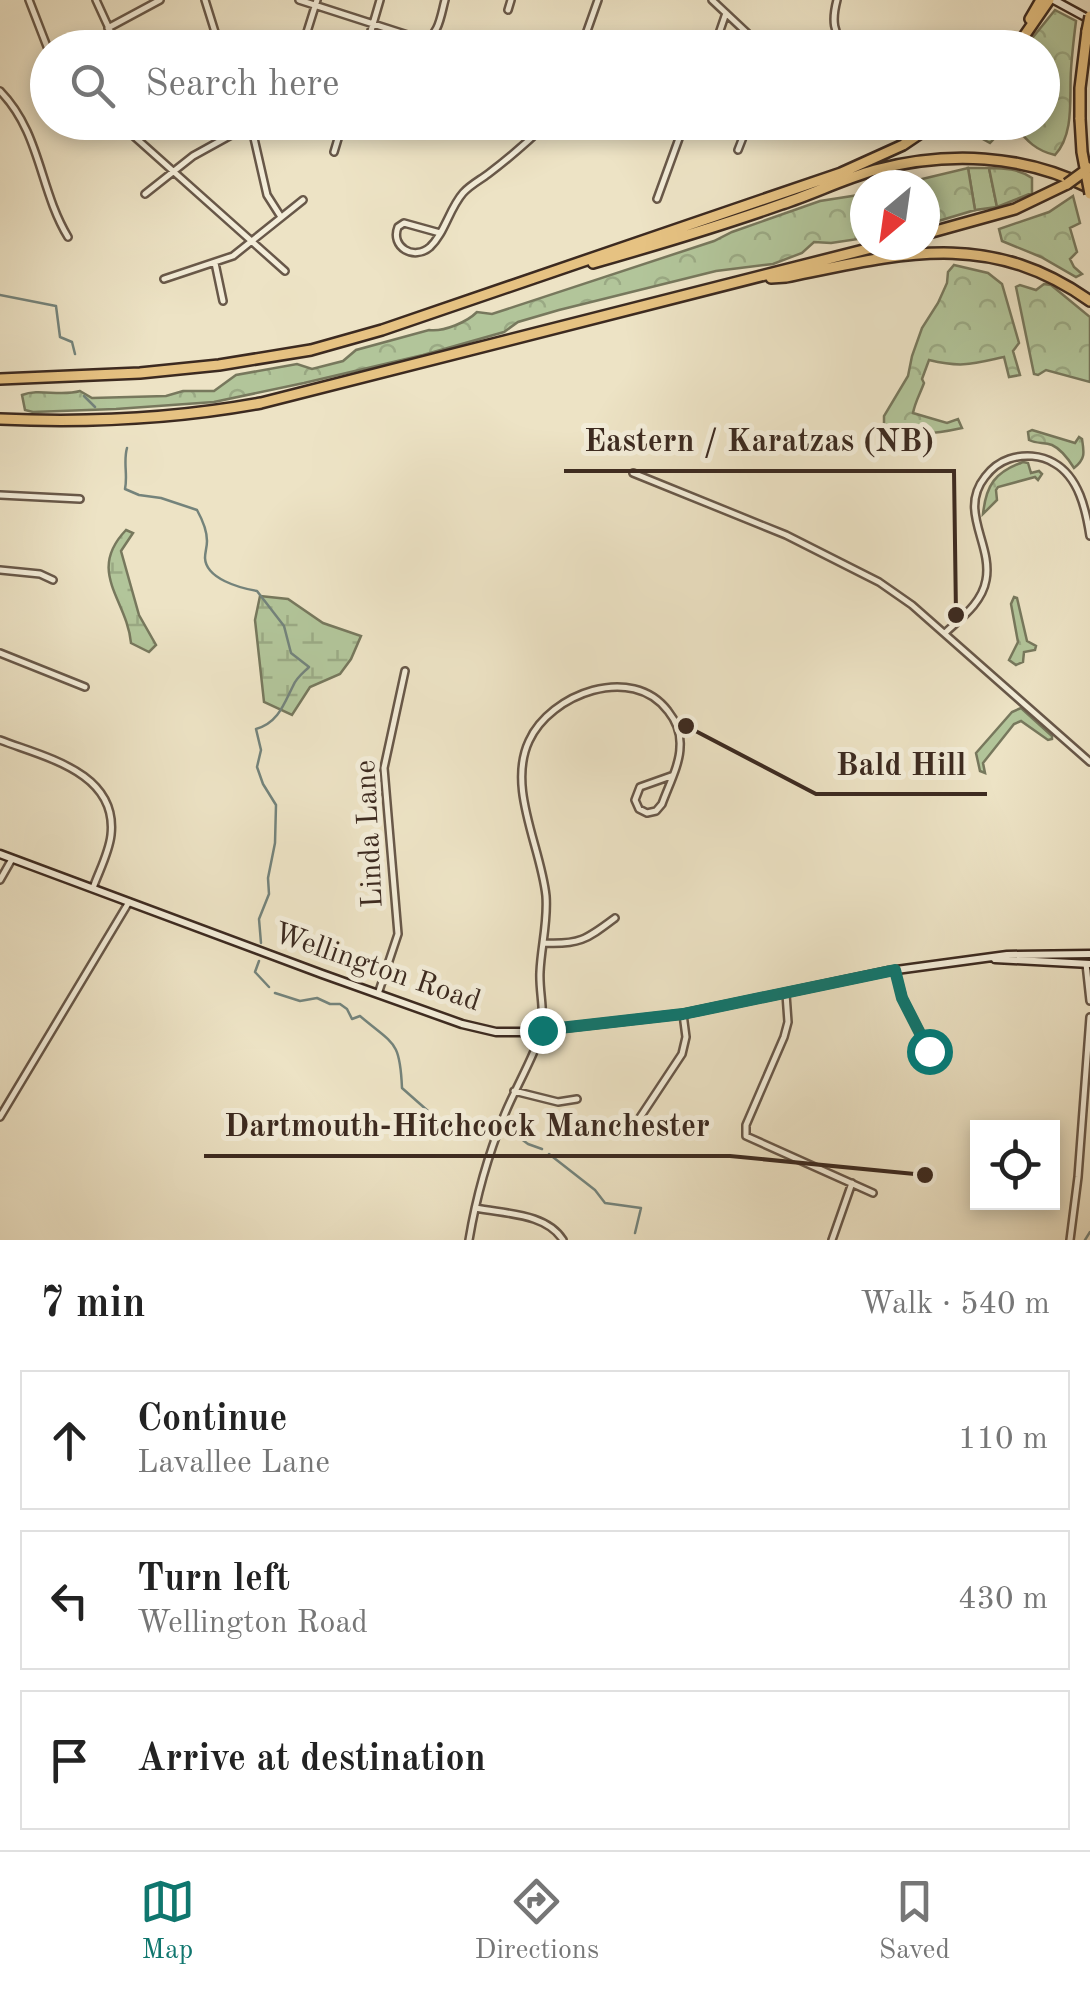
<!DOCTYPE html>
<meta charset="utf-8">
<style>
:root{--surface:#fff;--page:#f2f2f2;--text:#222;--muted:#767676;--line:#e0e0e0;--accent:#0f766e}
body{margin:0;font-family:"Old Standard TT",serif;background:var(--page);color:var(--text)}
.controls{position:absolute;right:30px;bottom:30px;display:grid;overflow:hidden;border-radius:0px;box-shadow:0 5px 15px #0003}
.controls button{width:90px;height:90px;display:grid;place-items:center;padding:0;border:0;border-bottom:2px solid var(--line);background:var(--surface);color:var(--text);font:50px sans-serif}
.compass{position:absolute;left:850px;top:170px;width:90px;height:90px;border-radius:50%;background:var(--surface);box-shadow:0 5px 15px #0003;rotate:209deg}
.stop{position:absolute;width:30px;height:30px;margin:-22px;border:8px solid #0f766e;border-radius:50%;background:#fff}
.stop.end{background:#0f766e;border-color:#fff;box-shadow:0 2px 10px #0008}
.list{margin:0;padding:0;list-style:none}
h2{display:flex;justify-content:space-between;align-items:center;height:130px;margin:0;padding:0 40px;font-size:42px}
h2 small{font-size:32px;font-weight:400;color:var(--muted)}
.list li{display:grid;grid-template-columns:65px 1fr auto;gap:30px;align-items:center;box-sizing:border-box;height:140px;margin:0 20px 20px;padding:0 20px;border:2px solid var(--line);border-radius:0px}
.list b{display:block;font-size:38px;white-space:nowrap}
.list p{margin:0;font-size:32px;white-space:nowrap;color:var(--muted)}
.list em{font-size:32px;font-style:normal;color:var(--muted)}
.icon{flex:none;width:55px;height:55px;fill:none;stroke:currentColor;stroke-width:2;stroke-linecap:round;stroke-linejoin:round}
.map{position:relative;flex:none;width:1090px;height:1240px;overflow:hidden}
.search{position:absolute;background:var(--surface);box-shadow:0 5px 15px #0003;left:30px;right:30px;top:30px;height:110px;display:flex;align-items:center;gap:25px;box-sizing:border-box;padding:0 35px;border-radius:55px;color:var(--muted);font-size:38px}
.sheet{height:610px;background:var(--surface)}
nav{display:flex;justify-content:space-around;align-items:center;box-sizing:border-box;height:140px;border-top:2px solid var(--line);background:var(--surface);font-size:28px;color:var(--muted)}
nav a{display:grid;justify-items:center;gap:5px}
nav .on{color:var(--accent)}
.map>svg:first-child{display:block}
.grass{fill:#b2c59a;stroke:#77785d;stroke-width:2.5}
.forest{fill:url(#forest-crowns);stroke:#77785d;stroke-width:2.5}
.wetland{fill:url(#wetland-marsh);stroke:#77785d;stroke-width:2.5}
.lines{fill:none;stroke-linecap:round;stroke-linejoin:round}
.stream{stroke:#74837b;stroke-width:2.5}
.street-casing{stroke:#685849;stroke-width:10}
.secondary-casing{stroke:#3c2a20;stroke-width:11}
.highway-casing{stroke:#3c2a20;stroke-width:14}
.street{stroke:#f3edd9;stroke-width:5}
.secondary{stroke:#f3edd9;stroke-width:6}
.highway{stroke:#e6c282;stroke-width:9}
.highway-bridge-casing{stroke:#3c2a20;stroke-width:14;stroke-linecap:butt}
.highway-bridge{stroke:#e6c282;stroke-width:9}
.route{stroke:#0f766e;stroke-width:12}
.labels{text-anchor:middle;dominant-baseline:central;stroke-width:10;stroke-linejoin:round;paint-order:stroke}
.street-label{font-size:30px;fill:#3c2a20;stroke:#f3edd9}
.leader{fill:none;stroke:#3c2a20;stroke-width:4}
.callout-dot{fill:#3c2a20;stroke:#f3edd9;stroke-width:4}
.callout-label{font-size:32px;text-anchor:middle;font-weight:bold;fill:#3c2a20;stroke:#f3edd9;stroke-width:10;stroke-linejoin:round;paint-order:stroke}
</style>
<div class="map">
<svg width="1090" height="1240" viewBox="0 0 1090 1240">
<defs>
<pattern id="forest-crowns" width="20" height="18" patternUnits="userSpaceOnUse" patternTransform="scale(2.5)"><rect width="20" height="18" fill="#b2c59a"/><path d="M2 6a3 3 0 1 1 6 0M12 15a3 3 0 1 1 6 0" fill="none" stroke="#9aa984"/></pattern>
<pattern id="wetland-marsh" width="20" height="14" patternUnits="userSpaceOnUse" patternTransform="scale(2.5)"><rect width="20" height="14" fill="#b2c59a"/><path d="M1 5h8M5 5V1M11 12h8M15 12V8" fill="none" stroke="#9aa984"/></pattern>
</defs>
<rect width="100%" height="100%" fill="#ede3c5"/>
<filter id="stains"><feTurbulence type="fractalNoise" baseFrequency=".002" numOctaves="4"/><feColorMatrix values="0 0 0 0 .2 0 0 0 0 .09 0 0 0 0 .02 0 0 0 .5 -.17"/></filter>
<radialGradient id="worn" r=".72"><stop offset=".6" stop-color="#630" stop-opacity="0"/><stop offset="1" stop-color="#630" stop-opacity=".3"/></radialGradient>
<!-- grass -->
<path class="grass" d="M968 168H989L997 207 975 210Z
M1021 708 1052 736V739L1048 740 1021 721 1014 724 983 763 985 773 980 771 976 753 1012 712Z"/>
<!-- forest -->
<path class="forest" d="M1055 10 1076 21C1074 37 1072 53 1071 70 1069 97 1075 133 1055 155 1037 151 1026 141 1016 126L1007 125 990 143 979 137 976 123 1042 122V48L1025 47Z
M968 168 975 210 925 225V185H897Z
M989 168C1004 168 1019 169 1032 178V193L997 207Z
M865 194V238L831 243 814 242 802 253 773 264 716 271 559 310 518 322 504 332 423 355 304 383 214 402 116 409 33 412 25 410 22 395C39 388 60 397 80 391L92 398 166 396 183 391H214L236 375 297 364 312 369 343 361 356 350 429 330C444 332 467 322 477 312L492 314 714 241 732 232 820 201Z
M1073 196 1080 223 1070 228 1077 252 1070 259 1074 267 1082 274 1076 277 1041 257 1002 241 999 229 1049 212Z
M954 265 988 273 1002 284 1019 343 1013 351 1020 375 1009 377 1004 357C972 364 962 368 929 360L922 379 924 383C920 394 915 402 913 413L947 423 958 419 962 428C935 434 910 437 884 426V416L908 376 912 356 922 328 938 303 947 283 948 272Z
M1044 284 1051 285 1090 317V382L1046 370 1038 375 1034 374 1016 287 1020 285 1036 290Z
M1032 430 1075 443 1079 437 1082 439C1084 452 1086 459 1074 468 1069 460 1061 449 1052 445 1044 442 1037 444 1029 440L1028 432Z
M1023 462 1028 463 1031 473 1039 471 1042 474 1038 480 1035 477 998 487 996 490 997 500 983 514C986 485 995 472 1023 462Z
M1014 597 1017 598 1027 641 1036 646 1035 650 1024 652 1023 662 1016 665 1009 660 1018 642 1011 604Z"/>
<!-- wetland -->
<path class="wetland" d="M126 530 133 533 121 551 139 615 156 645 149 652 131 643C127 599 86 572 126 530Z
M260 596 288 599 323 623 361 636 351 659 340 674 310 687 292 715 264 702 255 620Z"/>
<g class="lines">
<!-- stream -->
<path class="stream" d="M0 295 56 306 60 337 72 342 75 354
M84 396 95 407
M127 448C123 462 128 475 125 489L139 495 161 498 197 510C202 519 207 530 207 541 207 547 205 552 205 558 206 579 240 588 257 591L284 626 291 653 309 667C303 673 296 678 293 686 284 704 278 723 256 729L261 750 257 767 263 784 276 805 275 843 268 878 269 894 259 919 261 943
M259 961 255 972 269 987
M275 993 300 1001 317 998 330 1004H340L347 1009 352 1019 360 1016C394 1045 400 1040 402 1088L428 1111 432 1122 469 1125 478 1121 488 1122
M512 1132 528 1144 542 1149
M549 1154 595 1190 605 1203 641 1208 635 1233
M1085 1240 1090 1232"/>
<!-- street casing -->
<g class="street-casing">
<path id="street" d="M29 0 48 49
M96 0 118 48
M205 0 220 48
M299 0 423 40C439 37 441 14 445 0
M712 0 763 48
M837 0C832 19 832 34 848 48
M508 10 511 0
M108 28 160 0
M302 48 317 0
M366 48 380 0
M581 48 598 0
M714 48 726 13
M0 91C41 133 39 189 68 237
M118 122 285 271
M842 122 844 125
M251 125 267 195 281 217
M738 150 749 122
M334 152 343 122
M145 194 193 156 251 124
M657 199 685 122
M440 233 404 223 398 227C390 247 414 261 430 247 445 233 449 209 463 193 470 185 480 180 488 174 509 158 529 141 548 122
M215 263 223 301
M164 279 233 256 303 200
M633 473 786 535 879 582 912 605 1090 762
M0 495 80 499
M0 570 40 574 53 580
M945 633C961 618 982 603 986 580 993 544 958 511 985 477 991 469 1000 462 1009 459 1024 454 1041 455 1054 463 1079 477 1086 510 1090 536
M0 653 85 687
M0 740C44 757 118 772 111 835 109 853 99 871 93 888
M0 880 12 859
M543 943C580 945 587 939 615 918
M1086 964 1090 1001
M895 970 903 999 928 1048 931 1064
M378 994 398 934 384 768 405 671
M786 994 788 1022 784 1037 746 1125V1136L873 1193
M514 1091 558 1102 577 1099
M0 1117 129 902
M635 1125 682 1054 686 1037 683 1014
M476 1208C505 1214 546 1213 563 1240
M469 1240C476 1198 488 1155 504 1116 513 1092 540 1047 542 1025 544 1008 539 989 540 972 541 947 548 922 546 896 541 847 507 788 529 741 550 694 632 663 668 711 676 721 681 734 680 747 680 764 668 787 662 804L656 811 647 813 639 809 635 800 640 787 671 776
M832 1240 852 1183
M1070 1240 1078 1177 1090 1017"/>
</g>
<!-- secondary casing -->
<g class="secondary-casing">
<path id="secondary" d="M1054 0 1089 19
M0 854 322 974 462 1024 496 1032H526L683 1014 889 971 1007 955 1090 954
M995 959 1090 964"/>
</g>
<!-- highway casing -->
<g class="highway-casing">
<path id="highway" d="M1030 19 1041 0
M1016 48 1049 0
M1080 119V88L1087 31
M925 234 1015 209 1067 184
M593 263C656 245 720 226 782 204 813 194 843 179 875 170 948 151 1023 154 1090 188
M771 278 786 277C899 254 987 228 1090 301
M0 379 140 373 219 365 311 350 382 330 841 173 903 145 937 122
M0 419C88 423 174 419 261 403L883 245"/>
</g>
<!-- street -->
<use href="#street" class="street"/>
<!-- secondary -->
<use href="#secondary" class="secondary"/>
<!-- highway -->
<use href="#highway" class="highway"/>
<!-- highway-bridge casing -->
<g class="highway-bridge-casing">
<path id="highway-bridge" d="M1087 31 1090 16
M1080 119 1082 152 1090 194
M1067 184 1089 168"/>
</g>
<!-- highway-bridge -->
<use href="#highway-bridge" class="highway-bridge"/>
</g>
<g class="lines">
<!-- route -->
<path class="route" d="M542 1030 683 1014 895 970 902 998 929 1051"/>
</g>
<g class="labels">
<!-- street labels -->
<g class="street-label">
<text transform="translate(370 834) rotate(-93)">Linda Lane</text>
<text transform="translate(377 968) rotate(19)">Wellington Road</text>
</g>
</g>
<!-- callouts -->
<path class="leader" d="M956 615L954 471H564M686 726L816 794H987M925 1175L730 1156H204"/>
<g class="callout-dot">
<circle cx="956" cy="615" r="10"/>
<circle cx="686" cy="726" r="10"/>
<circle cx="925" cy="1175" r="10"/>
</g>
<g class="callout-label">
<text x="759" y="451">Eastern / Karatzas (NB)</text>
<text x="901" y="775">Bald Hill</text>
<text x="467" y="1136">Dartmouth-Hitchcock Manchester</text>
</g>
<rect width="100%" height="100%" filter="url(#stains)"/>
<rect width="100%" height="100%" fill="url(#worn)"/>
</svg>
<div class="controls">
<button><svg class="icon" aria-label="locate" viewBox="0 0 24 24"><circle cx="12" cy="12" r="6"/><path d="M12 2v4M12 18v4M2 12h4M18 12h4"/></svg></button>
</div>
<svg class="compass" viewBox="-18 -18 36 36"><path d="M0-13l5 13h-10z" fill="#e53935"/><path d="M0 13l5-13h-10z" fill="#767676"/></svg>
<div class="stop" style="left:929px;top:1051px"></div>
<div class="stop end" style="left:542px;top:1030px"></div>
<div class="search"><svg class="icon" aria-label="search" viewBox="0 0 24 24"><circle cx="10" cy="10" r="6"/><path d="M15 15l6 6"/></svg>Search here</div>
</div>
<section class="sheet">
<h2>7 min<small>Walk · 540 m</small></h2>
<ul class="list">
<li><svg class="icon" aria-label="ahead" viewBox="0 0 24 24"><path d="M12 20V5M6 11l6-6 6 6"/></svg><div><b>Continue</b><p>Lavallee Lane</p></div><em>110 m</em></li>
<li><svg class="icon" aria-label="left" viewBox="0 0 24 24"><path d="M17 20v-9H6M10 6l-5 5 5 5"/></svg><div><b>Turn left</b><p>Wellington Road</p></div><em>430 m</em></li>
<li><svg class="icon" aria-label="arrive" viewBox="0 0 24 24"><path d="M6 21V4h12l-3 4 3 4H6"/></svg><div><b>Arrive at destination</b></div></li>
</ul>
</section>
<nav>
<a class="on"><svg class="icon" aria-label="map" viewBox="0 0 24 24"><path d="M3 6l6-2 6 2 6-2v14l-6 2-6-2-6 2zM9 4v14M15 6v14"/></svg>Map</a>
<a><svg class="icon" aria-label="directions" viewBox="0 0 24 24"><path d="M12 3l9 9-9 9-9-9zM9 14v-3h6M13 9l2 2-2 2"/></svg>Directions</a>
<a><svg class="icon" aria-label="saved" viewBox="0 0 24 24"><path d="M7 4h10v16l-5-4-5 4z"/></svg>Saved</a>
</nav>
